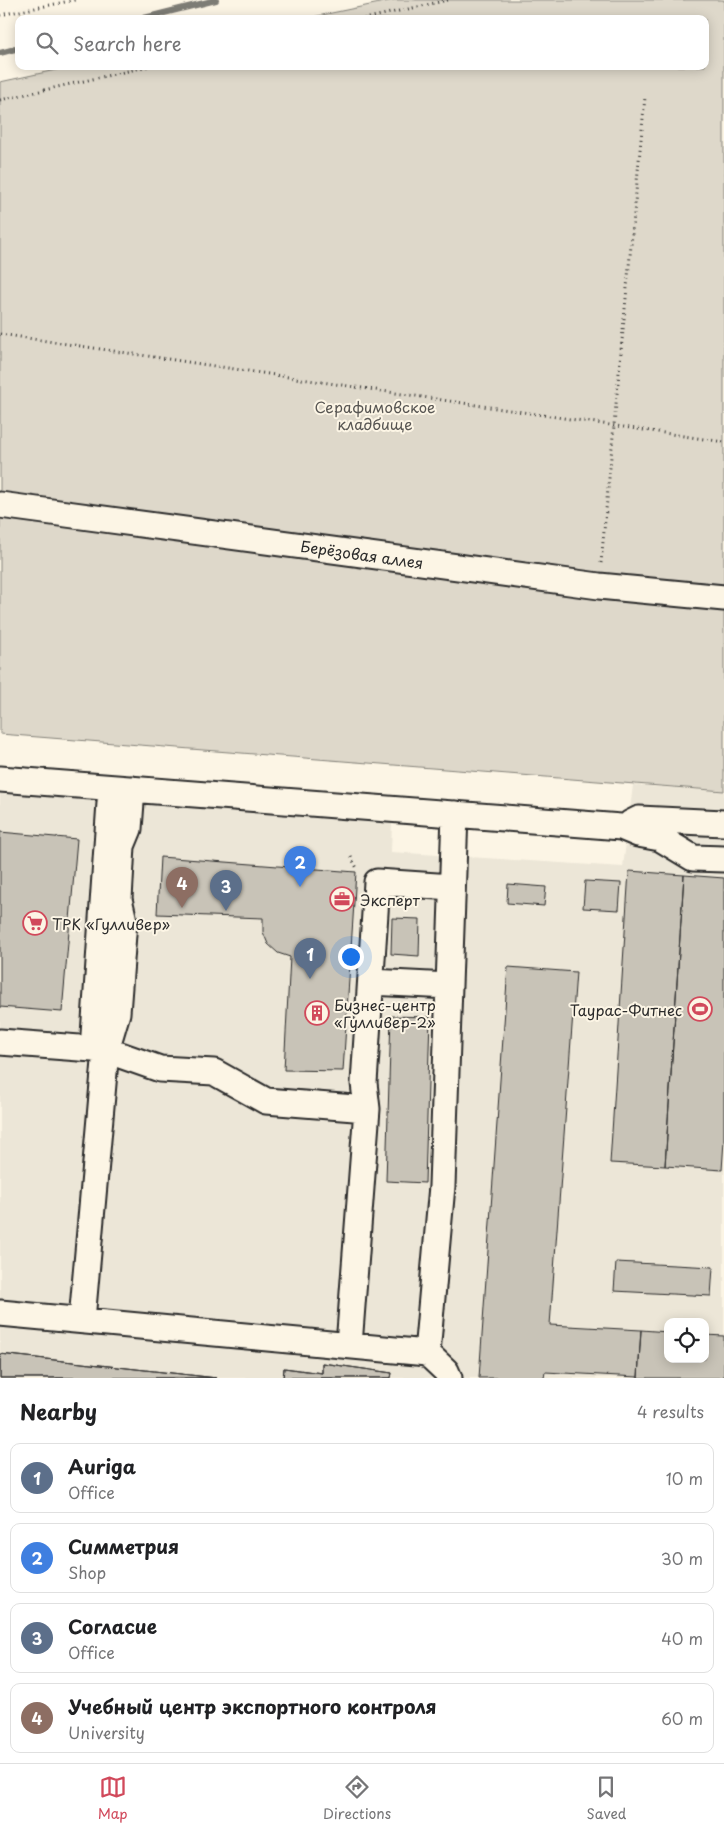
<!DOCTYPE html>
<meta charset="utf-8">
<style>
:root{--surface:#fff;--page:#f6f6f6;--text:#202124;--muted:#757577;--line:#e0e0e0;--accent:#d1495b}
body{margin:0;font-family:"Playpen Sans",sans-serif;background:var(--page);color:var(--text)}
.controls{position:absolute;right:15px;bottom:15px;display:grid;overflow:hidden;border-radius:10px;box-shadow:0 2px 12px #0003}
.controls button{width:45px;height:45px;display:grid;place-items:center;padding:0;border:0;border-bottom:1px solid var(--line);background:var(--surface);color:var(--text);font:25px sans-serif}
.you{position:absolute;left:350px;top:956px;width:18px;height:18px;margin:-12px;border:4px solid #fff;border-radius:50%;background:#1a73e8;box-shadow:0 0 0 8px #1a73e833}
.badge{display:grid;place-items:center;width:32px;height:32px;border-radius:50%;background:var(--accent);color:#fff;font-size:16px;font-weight:700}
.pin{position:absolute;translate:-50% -41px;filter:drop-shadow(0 1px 2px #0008)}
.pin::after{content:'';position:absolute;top:26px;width:18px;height:15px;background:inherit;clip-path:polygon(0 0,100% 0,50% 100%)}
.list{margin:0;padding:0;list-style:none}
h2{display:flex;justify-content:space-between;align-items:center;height:65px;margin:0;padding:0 20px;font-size:21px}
h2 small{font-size:16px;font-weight:400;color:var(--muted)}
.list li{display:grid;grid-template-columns:32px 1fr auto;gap:15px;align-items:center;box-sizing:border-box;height:70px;margin:0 10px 10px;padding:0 10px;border:1px solid var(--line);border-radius:10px}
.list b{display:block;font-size:19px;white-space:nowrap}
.list p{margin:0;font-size:16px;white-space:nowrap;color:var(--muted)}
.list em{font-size:16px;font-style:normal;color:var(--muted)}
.icon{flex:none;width:28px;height:28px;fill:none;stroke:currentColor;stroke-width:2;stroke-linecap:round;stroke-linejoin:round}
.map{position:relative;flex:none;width:724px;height:1378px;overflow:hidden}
.search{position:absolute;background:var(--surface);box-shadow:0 2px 12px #0003;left:15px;right:15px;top:15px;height:55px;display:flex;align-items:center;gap:12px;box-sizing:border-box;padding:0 18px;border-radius:10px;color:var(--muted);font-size:19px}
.sheet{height:385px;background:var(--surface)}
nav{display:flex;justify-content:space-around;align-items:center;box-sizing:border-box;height:70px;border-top:1px solid var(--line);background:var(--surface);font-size:14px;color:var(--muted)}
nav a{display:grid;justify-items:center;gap:2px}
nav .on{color:var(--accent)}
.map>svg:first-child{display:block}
.built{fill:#ece6d7;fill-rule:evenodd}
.green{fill:#ded8ca;stroke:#84827a}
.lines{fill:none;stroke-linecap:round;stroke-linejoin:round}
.stream{stroke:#7d7b74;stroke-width:6}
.building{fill:#c8c3b7;stroke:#2b2b2b}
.minor-casing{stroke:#2b2b2b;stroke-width:29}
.path{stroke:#2b2b2b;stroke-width:3;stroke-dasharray:1 4;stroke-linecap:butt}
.minor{stroke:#fcf5e5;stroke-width:25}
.labels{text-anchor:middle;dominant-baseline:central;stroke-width:4;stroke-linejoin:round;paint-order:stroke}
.park-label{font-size:15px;fill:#585653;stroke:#fcf5e5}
.street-label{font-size:15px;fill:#2b2b2b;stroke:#fcf5e5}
.poi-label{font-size:15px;fill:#2b2b2b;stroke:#fcf5e5;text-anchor:start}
</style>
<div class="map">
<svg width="724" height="1378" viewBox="0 0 724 1378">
<rect width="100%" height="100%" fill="#fcf5e5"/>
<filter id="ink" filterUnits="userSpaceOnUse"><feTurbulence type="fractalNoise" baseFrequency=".02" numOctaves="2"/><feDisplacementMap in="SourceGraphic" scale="10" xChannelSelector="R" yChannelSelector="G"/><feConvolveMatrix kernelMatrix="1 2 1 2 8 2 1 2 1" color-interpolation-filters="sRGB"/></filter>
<g filter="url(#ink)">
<!-- built -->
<path class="built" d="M633 785 724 791V1378H0V794L392 821 391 852 623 867ZM668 1322H705V1359H668Z"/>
<!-- green -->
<path class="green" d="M394 0H724V791L0 734V82L74 66H705V19H303Z"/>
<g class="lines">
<!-- stream -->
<path class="stream" d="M140 19 216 0
M0 53 19 48"/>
</g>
<!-- building -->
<path class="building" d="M0 832 77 839 62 1012 0 1007Z
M160 857 356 872 343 1071 284 1070 290 957 278 953 268 944 263 932V918L157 914Z
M629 871 684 875 665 1166 610 1163Z
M684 875 724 878V1141L722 1170 665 1166Z
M585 881 621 883 619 910 583 908Z
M508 884 546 887 544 906 507 903Z
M392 918 420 919 419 956 391 954Z
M508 967 576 972 550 1325 641 1330 638 1377 545 1372 544 1378H479Z
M391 1016 430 1017 425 1183 386 1181Z
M616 1262 713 1267 711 1296 614 1291Z
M641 1330 668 1332V1359H705V1335L724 1336V1378H638Z
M0 1354 73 1362 217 1378H0Z
M0 1354 73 1362 217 1378H0Z
M322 1363 392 1373 391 1378H283L284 1368 322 1373Z
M322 1363 392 1373 391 1378H283L284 1368 322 1373Z"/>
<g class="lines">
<!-- minor casing -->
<g class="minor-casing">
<path id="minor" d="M0 505 599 586 724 598
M0 779 621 827 638 834 660 838 693 858 724 859
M631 823 639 819 724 823
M371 982 449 986
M0 1042 106 1050 160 1069 214 1072 266 1101 367 1109
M93 1049 111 788
M0 1313 427 1353 446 1371 449 1378
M82 1320 106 1050 117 1013 124 921 119 899 122 846 129 829 132 789
M349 1345 367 1109 364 1083 377 882 452 887
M427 1353 442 1186 455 814"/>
</g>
<!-- path -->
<path class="path" d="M0 15 75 0
M364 19 448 0
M0 100 150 66
M0 334 724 442
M601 563 645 97
M351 857 358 870"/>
<!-- minor -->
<use href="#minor" class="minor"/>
</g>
</g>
<!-- icons -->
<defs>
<g id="office-ring" transform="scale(1.25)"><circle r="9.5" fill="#fcf5e5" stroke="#d1495b" stroke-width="1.5"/><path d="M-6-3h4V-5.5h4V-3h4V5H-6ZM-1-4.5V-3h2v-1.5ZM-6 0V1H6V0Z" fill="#d1495b"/></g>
<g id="supermarket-ring" transform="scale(1.25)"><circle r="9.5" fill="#fcf5e5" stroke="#d1495b" stroke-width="1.5"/><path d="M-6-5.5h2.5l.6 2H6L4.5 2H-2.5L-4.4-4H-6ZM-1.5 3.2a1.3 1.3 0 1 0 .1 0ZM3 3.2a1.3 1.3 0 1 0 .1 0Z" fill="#d1495b"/></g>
<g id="stadium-ring" transform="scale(1.25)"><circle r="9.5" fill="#fcf5e5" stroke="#d1495b" stroke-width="1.5"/><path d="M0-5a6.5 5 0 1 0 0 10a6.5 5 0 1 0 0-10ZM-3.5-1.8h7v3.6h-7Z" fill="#d1495b"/></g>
<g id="building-ring" transform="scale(1.25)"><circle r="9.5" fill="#fcf5e5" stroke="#d1495b" stroke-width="1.5"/><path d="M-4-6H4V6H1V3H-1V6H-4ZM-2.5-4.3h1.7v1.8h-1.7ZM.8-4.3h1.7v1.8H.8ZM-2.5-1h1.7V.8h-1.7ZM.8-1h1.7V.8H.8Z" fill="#d1495b"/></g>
</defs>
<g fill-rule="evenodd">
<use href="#office-ring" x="342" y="899"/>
<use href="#supermarket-ring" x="35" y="923"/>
<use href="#stadium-ring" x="700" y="1009"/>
<use href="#building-ring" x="317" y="1013"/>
</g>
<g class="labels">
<!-- park labels -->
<g class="park-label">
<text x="375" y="406">Серафимовское<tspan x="375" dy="17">кладбище</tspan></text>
</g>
<!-- street labels -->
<g class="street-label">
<text transform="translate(362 554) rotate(8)">Берёзовая аллея</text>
</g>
<!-- poi labels -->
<g class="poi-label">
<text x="360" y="899">Эксперт</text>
<text x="52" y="923">ТРК «Гулливер»</text>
<text x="334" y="1004">Бизнес-центр<tspan x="334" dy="17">«Гулливер-2»</tspan></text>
<text x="682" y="1009" text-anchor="end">Таурас-Фитнес</text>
</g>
</g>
</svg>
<div class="controls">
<button><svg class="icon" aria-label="locate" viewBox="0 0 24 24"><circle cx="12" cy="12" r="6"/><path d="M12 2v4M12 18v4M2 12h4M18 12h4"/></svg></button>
</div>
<div class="you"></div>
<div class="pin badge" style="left:310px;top:979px;background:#5c6f8a">1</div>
<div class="pin badge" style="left:300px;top:887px;background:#3f7fe0">2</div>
<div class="pin badge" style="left:226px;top:911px;background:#5c6f8a">3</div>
<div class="pin badge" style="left:182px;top:908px;background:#8d6e63">4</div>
<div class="search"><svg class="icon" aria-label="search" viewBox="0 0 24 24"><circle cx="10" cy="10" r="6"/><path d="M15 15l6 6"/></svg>Search here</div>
</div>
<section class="sheet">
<h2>Nearby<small>4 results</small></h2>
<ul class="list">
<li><span class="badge" style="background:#5c6f8a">1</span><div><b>Auriga</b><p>Office</p></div><em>10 m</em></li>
<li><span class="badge" style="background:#3f7fe0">2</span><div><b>Симметрия</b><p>Shop</p></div><em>30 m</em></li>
<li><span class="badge" style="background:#5c6f8a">3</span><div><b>Согласие</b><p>Office</p></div><em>40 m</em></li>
<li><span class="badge" style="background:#8d6e63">4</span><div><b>Учебный центр экспортного контроля</b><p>University</p></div><em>60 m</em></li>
</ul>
</section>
<nav>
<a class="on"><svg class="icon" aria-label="map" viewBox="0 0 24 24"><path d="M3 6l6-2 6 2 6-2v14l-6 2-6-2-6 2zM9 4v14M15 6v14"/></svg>Map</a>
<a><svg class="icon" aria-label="directions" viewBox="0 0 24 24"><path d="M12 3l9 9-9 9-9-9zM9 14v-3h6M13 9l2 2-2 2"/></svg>Directions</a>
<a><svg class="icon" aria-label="saved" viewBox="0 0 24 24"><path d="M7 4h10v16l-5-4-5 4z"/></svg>Saved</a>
</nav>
